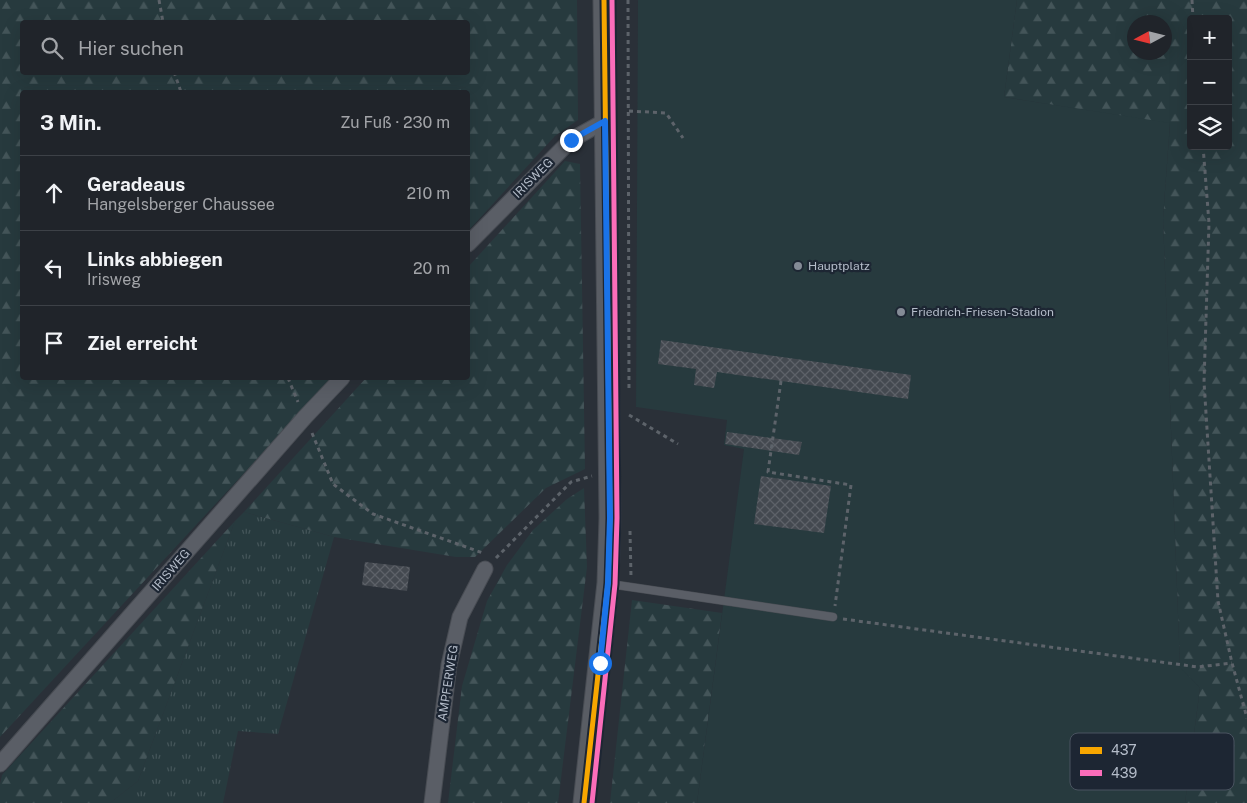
<!DOCTYPE html>
<html lang="de">
<meta charset="utf-8">
<style>
:root{--surface:#20242a;--page:#282c32;--text:#f1f3f6;--muted:#a2a4a8;--line:#3d4147}
body{margin:0;font-family:"Public Sans",sans-serif;background:var(--page);color:var(--text)}
.controls{position:absolute;right:15px;top:15px;display:grid;overflow:hidden;border-radius:5px;box-shadow:0 5px 20px #0002}
.controls button{width:45px;height:45px;display:grid;place-items:center;padding:0;border:0;border-bottom:1px solid var(--line);background:var(--surface);color:var(--text);font:25px sans-serif}
.compass{position:absolute;left:1127px;top:15px;width:45px;height:45px;border-radius:50%;background:var(--surface);box-shadow:0 5px 20px #0002;rotate:263deg}
.stop{position:absolute;width:15px;height:15px;margin:-11px;border:4px solid #1a73e8;border-radius:50%;background:#fff}
.stop.end{background:#1a73e8;border-color:#fff;box-shadow:0 1px 5px #0008}
.list{margin:0;padding:0;list-style:none}
h2{display:flex;justify-content:space-between;align-items:center;height:65px;margin:0;padding:0 20px;font-size:21px}
h2 small{font-size:16px;font-weight:400;color:var(--muted)}
.list li{display:grid;grid-template-columns:32px 1fr auto;gap:15px;align-items:center;box-sizing:border-box;height:75px;padding:0 20px;border-top:1px solid var(--line)}
.list b{display:block;font-size:19px;white-space:nowrap}
.list p{margin:0;font-size:16px;white-space:nowrap;color:var(--muted)}
.list em{font-size:16px;font-style:normal;color:var(--muted)}
.icon{flex:none;width:28px;height:28px;fill:none;stroke:currentColor;stroke-width:2;stroke-linecap:round;stroke-linejoin:round}
.map{position:relative;flex:none;width:1247px;height:803px;overflow:hidden}
.search{position:absolute;background:var(--surface);box-shadow:0 5px 20px #0002;left:20px;top:20px;width:450px;height:55px;display:flex;align-items:center;gap:12px;box-sizing:border-box;padding:0 18px;border-radius:5px;color:var(--muted);font-size:19px}
.panel{position:absolute;background:var(--surface);box-shadow:0 5px 20px #0002;left:20px;top:90px;width:450px;height:290px;border-radius:5px}
.map>svg:first-child{display:block}
.grass{fill:url(#grass-tufts)}
.forest{fill:url(#forest-firs);fill-rule:evenodd}
.garden{fill:#273a3e}
.building{fill:url(#building-cross-hatch)}
.lines{fill:none;stroke-linecap:round;stroke-linejoin:round}
.service-casing{stroke:#484c53;stroke-width:9}
.minor-casing{stroke:#484c53;stroke-width:17}
.secondary-casing{stroke:#484c53;stroke-width:23}
.path{stroke:#5d636a;stroke-width:3;stroke-dasharray:4 4;stroke-linecap:butt}
.service{stroke:#5a5e66;stroke-width:8}
.minor{stroke:#5a5e66;stroke-width:15}
.secondary{stroke:#595d64;stroke-width:21}
.bus-1-casing{stroke:#1d2633;stroke-width:9}
.bus-2-casing{stroke:#1d2633;stroke-width:9}
.bus-1{stroke:#f7a600;stroke-width:5}
.bus-2{stroke:#fb6dba;stroke-width:5}
.route{stroke:#1a73e8;stroke-width:6}
.poi-dot{fill:#848b96;stroke:#1d2633;stroke-width:2}
.labels{text-anchor:middle;dominant-baseline:central;stroke-width:4.5;stroke-linejoin:round;paint-order:stroke}
.street-label{font-size:12px;fill:#b4bcc9;stroke:#1d2633}
.poi-label{font-size:12px;fill:#b4bcc9;stroke:#1d2633;text-anchor:start}
.key{fill:#1d2633;stroke:#4a5360;stroke-width:1}
.key-label{font-size:14px;fill:#b4bcc9}
</style>
<div class="map">
<svg width="1247" height="803" viewBox="0 0 1247 803">
<defs>
<pattern id="grass-tufts" width="24" height="20" patternUnits="userSpaceOnUse" patternTransform="scale(1.25)"><rect width="24" height="20" fill="#273a3e"/><path d="M3 7l-1-3M5 7V3M7 7l1-3M15 17l-1-3M17 17v-4M19 17l1-3" fill="none" stroke="#445559"/></pattern>
<pattern id="forest-firs" width="22" height="20" patternUnits="userSpaceOnUse" patternTransform="scale(1.25)"><rect width="22" height="20" fill="#273a3e"/><path d="M5 1l3.5 6h-7zM16 11l3.5 6h-7z" fill="#445559"/></pattern>
<pattern id="building-cross-hatch" width="8" height="8" patternUnits="userSpaceOnUse" patternTransform="scale(1.25)"><rect width="8" height="8" fill="#444950"/><path d="M0 0l8 8M0 8l8-8" fill="none" stroke="#5d6168"/></pattern>
</defs>
<rect width="100%" height="100%" fill="#2a3038"/>
<!-- grass -->
<path class="grass" d="M244 512 334 537 278 734 238 731 223 803H110L138 781 235 521Z"/>
<!-- forest -->
<path class="forest" d="M0 0H577L578 120 555 136 468 231V92H22V378H332L0 737ZM22 22H468V72H22Z
M1017 0H1247V803H1185L1200 688 1180 668 1163 218 1170 124 1004 97ZM1191 19H1228V146H1191ZM1134 22H1164V52H1134Z
M565 161 580 164 585 469 546 488 475 557H456L334 537 244 512 366 378H468V267Z
M584 488 587 567 558 803H448L462 686 487 601 507 565 533 530 567 499Z
M235 521 138 781 110 803H0V784L2 775Z
M632 600 722 613 697 803H610Z"/>
<!-- garden -->
<path class="garden" d="M638 0H1017L1004 97 1170 123 1163 218 1180 667 1200 688 1185 803H697L744 449 724 445 727 420 636 407Z"/>
<!-- building -->
<path class="building" d="M661 340 911 375 908 399 717 372 714 388 694 385 696 369 658 364Z
M727 432 802 442 799 455 725 444Z
M761 476 831 486 824 533 754 524Z
M365 562 410 567 407 591 362 585Z"/>
<g class="lines">
<!-- service casing -->
<g class="service-casing">
<path id="service" d="M610 584 833 617"/>
</g>
<!-- minor casing -->
<g class="minor-casing">
<path id="minor" d="M468 244 571 140 605 121
M0 764 305 417 342 378
M432 803 449 665 460 617 485 569"/>
</g>
<!-- secondary casing -->
<g class="secondary-casing">
<path id="secondary" d="M584 803 608 583 610 518 604 0"/>
</g>
<!-- path -->
<path class="path" d="M159 0 163 22
M628 0 629 392
M1192 0 1193 19
M174 72 181 92
M629 111 666 113 683 138
M1203 146 1209 223 1204 382 1218 601 1232 663 1247 718
M288 378 298 402
M781 381 768 472 851 485 835 606
M629 415 678 444
M312 433 333 484 373 514 483 553
M630 531 631 577
M496 558 571 482 592 476
M843 619 1198 667 1232 663"/>
<!-- service -->
<use href="#service" class="service"/>
<!-- minor -->
<use href="#minor" class="minor"/>
<!-- secondary -->
<use href="#secondary" class="secondary"/>
<!-- bus-1 casing -->
<g class="bus-1-casing">
<path id="bus-1" d="M584 803 608 583 610 518 604 0"/>
</g>
<!-- bus-2 casing -->
<g class="bus-2-casing">
<path id="bus-2" d="M592 803 615 584 617 518 612 0"/>
</g>
<!-- bus-1 -->
<use href="#bus-1" class="bus-1"/>
<!-- bus-2 -->
<use href="#bus-2" class="bus-2"/>
</g>
<g class="lines">
<!-- route -->
<path class="route" d="M571 140 605 121 610 518 608 583 600 663"/>
</g>
<!-- markers -->
<g class="poi-dot">
<circle cx="798" cy="266" r="5"/>
<circle cx="901" cy="312" r="5"/>
</g>
<g class="labels">
<!-- street labels -->
<g class="street-label">
<text transform="translate(533 178) rotate(-45)">IRISWEG</text>
<text transform="translate(171 570) rotate(-49)">IRISWEG</text>
<text transform="translate(448 683) rotate(-81)">AMPFERWEG</text>
</g>
<!-- poi labels -->
<g class="poi-label">
<text x="808" y="266">Hauptplatz</text>
<text x="911" y="312">Friedrich-Friesen-Stadion</text>
</g>
</g>
<!-- legend -->
<rect x="1070" y="733" width="164" height="57" rx="8" class="key"/>
<rect x="1080" y="747" width="22" height="7" fill="#f7a600"/>
<rect x="1080" y="770" width="22" height="6" fill="#fb6dba"/>
<g class="key-label">
<text x="1111" y="755">437</text>
<text x="1111" y="778">439</text>
</g>
</svg>
<div class="controls">
<button>+</button>
<button>−</button>
<button><svg class="icon" aria-label="layers" viewBox="0 0 24 24"><path d="M12 4l9 5-9 5-9-5zM3 14l9 5 9-5"/></svg></button>
</div>
<svg class="compass" viewBox="-18 -18 36 36"><path d="M0-13l5 13h-10z" fill="#e53935"/><path d="M0 13l5-13h-10z" fill="#a2a4a8"/></svg>
<div class="stop" style="left:600px;top:663px"></div>
<div class="stop end" style="left:571px;top:140px"></div>
<div class="search"><svg class="icon" aria-label="search" viewBox="0 0 24 24"><circle cx="10" cy="10" r="6"/><path d="M15 15l6 6"/></svg>Hier suchen</div>
<section class="panel">
<h2>3 Min.<small>Zu Fuß · 230 m</small></h2>
<ul class="list">
<li><svg class="icon" aria-label="ahead" viewBox="0 0 24 24"><path d="M12 20V5M6 11l6-6 6 6"/></svg><div><b>Geradeaus</b><p>Hangelsberger Chaussee</p></div><em>210 m</em></li>
<li><svg class="icon" aria-label="left" viewBox="0 0 24 24"><path d="M17 20v-9H6M10 6l-5 5 5 5"/></svg><div><b>Links abbiegen</b><p>Irisweg</p></div><em>20 m</em></li>
<li><svg class="icon" aria-label="arrive" viewBox="0 0 24 24"><path d="M6 21V4h12l-3 4 3 4H6"/></svg><div><b>Ziel erreicht</b></div></li>
</ul>
</section>
</div>
